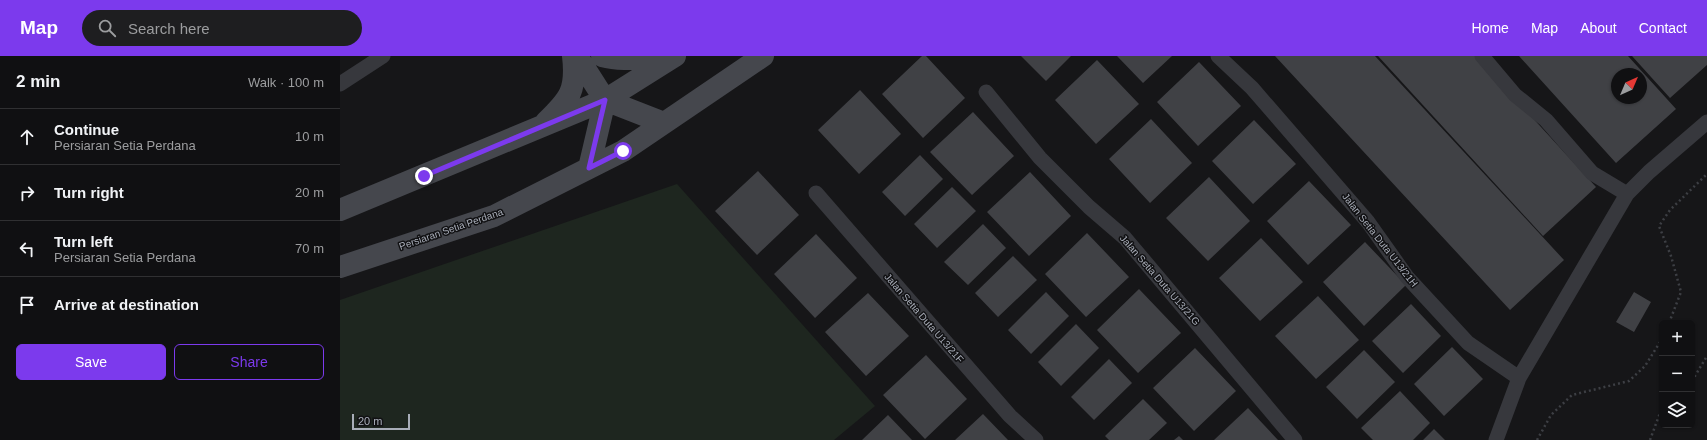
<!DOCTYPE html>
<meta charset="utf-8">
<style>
:root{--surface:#101012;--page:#1e1e20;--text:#f1f3f6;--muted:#9c9d9f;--line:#303032;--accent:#7c3aed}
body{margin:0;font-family:Helvetica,sans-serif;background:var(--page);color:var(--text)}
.controls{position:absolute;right:12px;bottom:12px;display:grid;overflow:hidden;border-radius:6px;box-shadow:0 1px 3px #0004}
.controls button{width:36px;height:36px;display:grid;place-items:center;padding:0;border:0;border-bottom:1px solid var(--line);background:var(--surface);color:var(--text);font:20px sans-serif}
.compass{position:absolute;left:1271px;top:12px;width:36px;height:36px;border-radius:50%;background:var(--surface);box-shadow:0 1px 3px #0004;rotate:44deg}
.scale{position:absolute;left:12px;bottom:10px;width:58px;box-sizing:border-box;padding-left:4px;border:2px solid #a8adb8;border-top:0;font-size:11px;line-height:14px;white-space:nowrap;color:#a8adb8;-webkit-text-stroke:3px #111113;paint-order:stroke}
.stop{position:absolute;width:12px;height:12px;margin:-9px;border:3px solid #7c3aed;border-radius:50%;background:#fff}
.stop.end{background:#7c3aed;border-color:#fff;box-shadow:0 1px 4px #0008}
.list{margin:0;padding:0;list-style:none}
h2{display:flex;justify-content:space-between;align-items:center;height:52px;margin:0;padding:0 16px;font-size:17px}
h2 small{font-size:13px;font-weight:400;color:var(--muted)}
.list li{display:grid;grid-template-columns:26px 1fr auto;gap:12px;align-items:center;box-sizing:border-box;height:56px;padding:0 16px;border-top:1px solid var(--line)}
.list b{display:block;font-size:15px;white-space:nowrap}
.list p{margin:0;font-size:13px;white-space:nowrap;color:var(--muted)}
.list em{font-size:13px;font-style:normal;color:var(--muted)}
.actions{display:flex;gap:8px;padding:12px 16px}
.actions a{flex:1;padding:9px 0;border:1px solid var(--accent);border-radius:6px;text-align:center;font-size:14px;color:var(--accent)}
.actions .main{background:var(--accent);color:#fff}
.icon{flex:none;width:22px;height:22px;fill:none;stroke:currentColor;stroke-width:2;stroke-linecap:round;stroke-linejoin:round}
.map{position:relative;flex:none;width:1367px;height:384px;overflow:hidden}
header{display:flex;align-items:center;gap:24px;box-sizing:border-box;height:56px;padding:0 20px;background:var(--accent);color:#fff}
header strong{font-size:19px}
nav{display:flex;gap:22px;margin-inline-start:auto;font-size:14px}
.search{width:280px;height:36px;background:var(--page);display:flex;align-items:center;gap:10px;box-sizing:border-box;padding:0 14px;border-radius:22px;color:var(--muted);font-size:15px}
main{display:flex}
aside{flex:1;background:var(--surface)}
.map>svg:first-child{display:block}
.green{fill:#1e261f}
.building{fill:#404145;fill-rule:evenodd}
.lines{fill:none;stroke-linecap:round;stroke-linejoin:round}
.path{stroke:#3d3f44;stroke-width:2.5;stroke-dasharray:2 3;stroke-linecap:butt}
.street{stroke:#37383d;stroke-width:15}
.secondary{stroke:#45474d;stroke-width:22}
.route{stroke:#7c3aed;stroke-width:5}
.labels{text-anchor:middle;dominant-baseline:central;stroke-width:3;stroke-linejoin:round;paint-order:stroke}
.street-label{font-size:10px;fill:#a8adb8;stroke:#111113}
</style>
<header>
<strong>Map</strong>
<div class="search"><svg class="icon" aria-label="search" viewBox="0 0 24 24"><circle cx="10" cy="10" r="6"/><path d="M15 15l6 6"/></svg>Search here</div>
<nav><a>Home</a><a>Map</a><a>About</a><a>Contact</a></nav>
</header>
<main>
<aside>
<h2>2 min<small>Walk · 100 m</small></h2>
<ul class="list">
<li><svg class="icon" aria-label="ahead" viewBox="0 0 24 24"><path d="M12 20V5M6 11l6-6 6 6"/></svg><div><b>Continue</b><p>Persiaran Setia Perdana</p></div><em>10 m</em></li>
<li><svg class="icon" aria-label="right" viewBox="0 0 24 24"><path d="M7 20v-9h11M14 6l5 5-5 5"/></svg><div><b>Turn right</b></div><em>20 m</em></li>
<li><svg class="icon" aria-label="left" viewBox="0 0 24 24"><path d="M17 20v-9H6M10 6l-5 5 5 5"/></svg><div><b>Turn left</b><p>Persiaran Setia Perdana</p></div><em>70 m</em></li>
<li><svg class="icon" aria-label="arrive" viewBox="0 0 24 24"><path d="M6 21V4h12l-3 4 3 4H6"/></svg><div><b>Arrive at destination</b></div></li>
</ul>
<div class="actions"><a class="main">Save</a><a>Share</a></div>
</aside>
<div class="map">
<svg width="1367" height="384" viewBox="0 0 1367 384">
<rect width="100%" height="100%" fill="#161618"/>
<!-- green -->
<path class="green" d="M337 128 535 350 494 384H0V244Z"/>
<!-- building -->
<path class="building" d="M582 0H586L625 42 583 82 542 38Z
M681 0H731L706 25Z
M777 0H832L803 27Z
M935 0H1035L1224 204 1170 254Z
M1038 0H1136L1256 131 1203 180Z
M1179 0H1288L1336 53 1276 107ZM1277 18H1301V42H1277Z
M1292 0H1367V9L1330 42Z
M757 4 799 48 756 88 715 44Z
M859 6 901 50 858 90 817 46Z
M520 34 561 78 519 118 478 74Z
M633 56 674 100 632 139 590 96Z
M811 63 852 107 810 147 769 103Z
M914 64 956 108 913 148 872 105Z
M580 99 603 123 565 160 542 136Z
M418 115 459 159 417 199 375 155Z
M690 116 731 160 689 200 647 156Z
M869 121 910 165 868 205 826 162Z
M969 125 1011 169 968 209 927 165Z
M612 131 636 155 597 192 574 168Z
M643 168 666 192 628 229 604 206Z
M747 177 789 221 746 261 705 218Z
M476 178 517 222 475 262 434 218Z
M921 182 963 226 920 265 879 222Z
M1025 186 1066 229 1024 270 983 226Z
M673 200 697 224 658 261 635 237Z
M799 233 841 277 798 317 757 274Z
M706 236 729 260 691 298 668 274Z
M1294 236 1311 246 1294 276 1276 266Z
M528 237 569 280 526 320 485 276Z
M978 240 1019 284 976 323 935 280Z
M1071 248 1101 280 1063 317 1032 285Z
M736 268 759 292 721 330 698 306Z
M1112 291 1143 323 1104 360 1074 328Z
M855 292 896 335 854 375 813 332Z
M1024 294 1055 326 1017 363 986 331Z
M586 299 627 343 585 383 543 339Z
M769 303 792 327 754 364 731 341Z
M1060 335 1090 367 1073 384H1033L1021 372Z
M803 343 827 367 809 384H769L765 380Z
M908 352 938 384H874Z
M643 358 668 384H615Z
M548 359 572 384H522Z
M1094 373 1105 384H1083Z
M839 380 843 384H834Z"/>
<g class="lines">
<!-- path -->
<path class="path" d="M1329 267 1341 236 1331 200 1319 170 1330 154 1367 118
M1352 325 1367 300
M1197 384 1211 359 1232 339 1289 325 1305 310 1322 283
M1310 384 1320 357 1322 356"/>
<!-- street -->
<path class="street" d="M878 0 912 32 1028 166 1067 221 1128 287 1179 322
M1142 0 1175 39 1206 64 1252 117 1287 138
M0 28 43 0
M646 36 700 102 749 151 785 182 955 384
M476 137 670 360 696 384
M1156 384 1179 322 1287 138 1309 116 1367 66"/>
<!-- secondary -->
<path class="secondary" d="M237 0 265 44
M262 0C285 6 308 1 331 2
M265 44 324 67
M206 66C230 43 237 34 233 0
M249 112 265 44
M0 154 265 44 335 0
M0 211 154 160 283 95 423 0"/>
</g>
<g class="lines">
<!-- route -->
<path class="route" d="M84 120 265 44 249 112 283 95"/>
</g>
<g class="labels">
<!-- street labels -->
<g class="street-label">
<text transform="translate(111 173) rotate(-19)">Persiaran Setia Perdana</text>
<text transform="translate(1040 184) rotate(52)">Jalan Setia Duta U13/21H</text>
<text transform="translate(820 224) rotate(49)">Jalan Setia Duta U13/21G</text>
<text transform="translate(584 262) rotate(49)">Jalan Setia Duta U13/21F</text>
</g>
</g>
</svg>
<div class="controls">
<button>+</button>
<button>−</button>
<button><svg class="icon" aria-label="layers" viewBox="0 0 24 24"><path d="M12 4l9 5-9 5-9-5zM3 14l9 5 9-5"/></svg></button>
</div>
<svg class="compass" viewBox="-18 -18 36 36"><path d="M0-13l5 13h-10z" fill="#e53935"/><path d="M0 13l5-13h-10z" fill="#9c9d9f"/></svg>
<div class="scale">20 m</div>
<div class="stop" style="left:283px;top:95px"></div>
<div class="stop end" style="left:84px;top:120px"></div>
</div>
</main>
